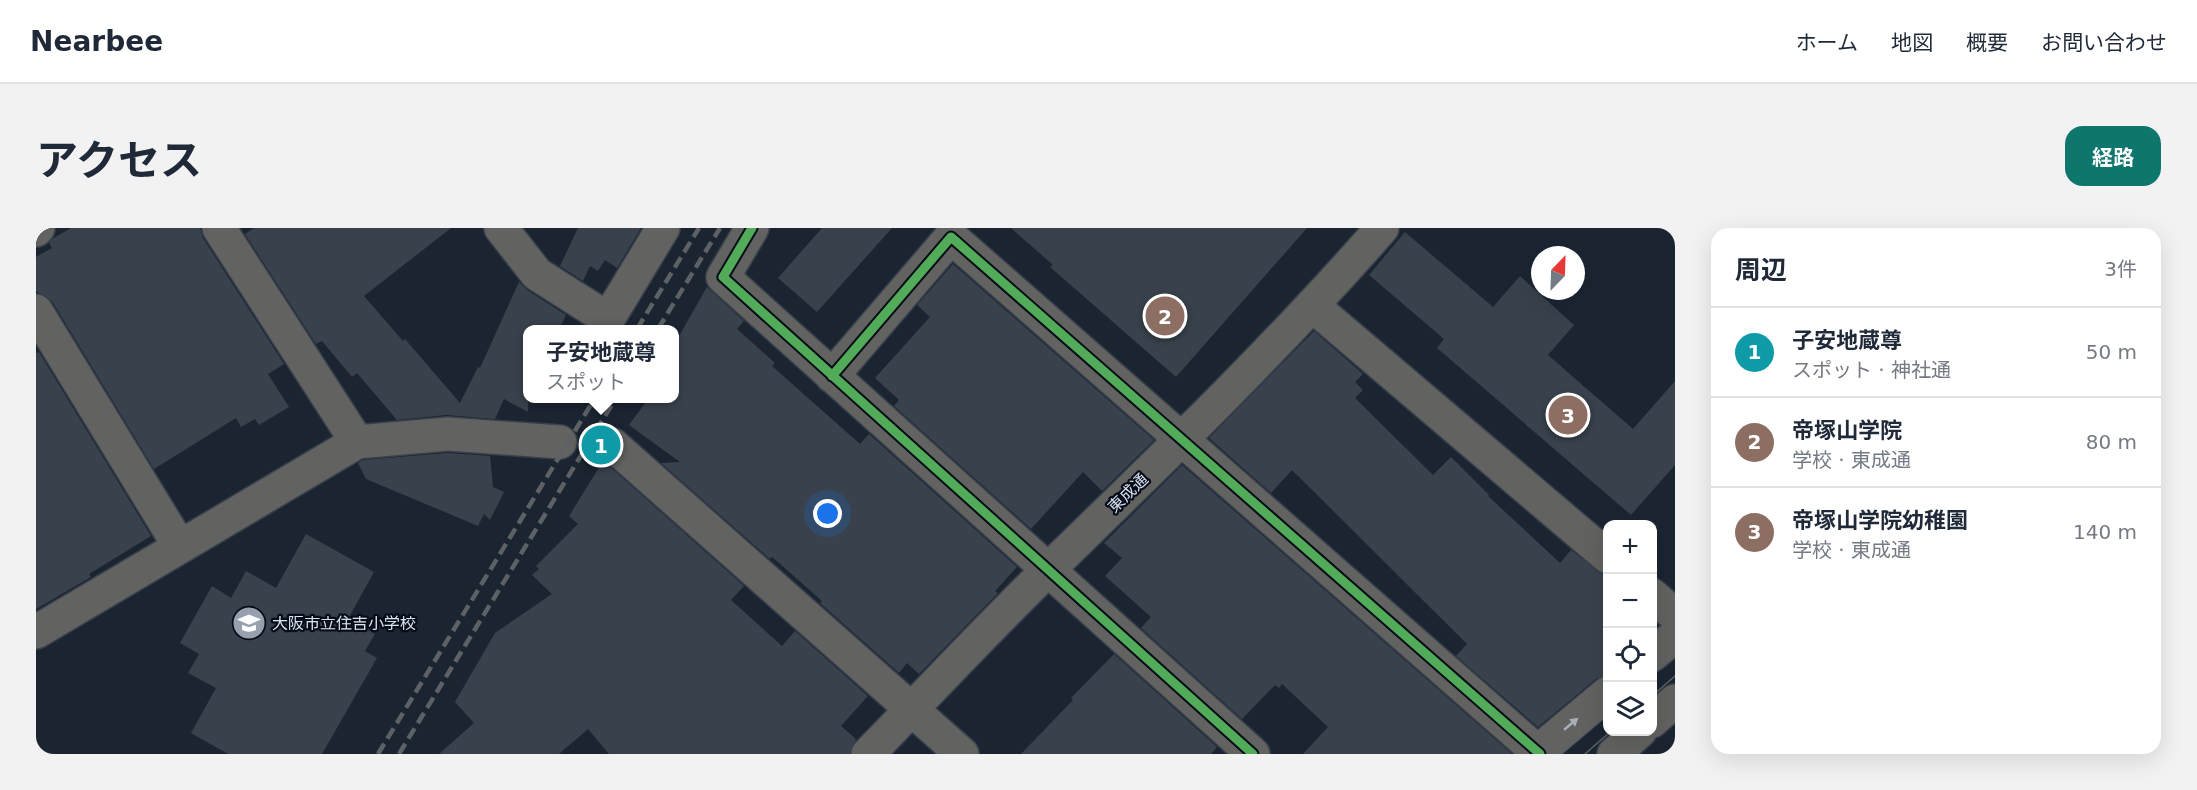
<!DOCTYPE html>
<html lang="ja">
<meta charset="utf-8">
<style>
:root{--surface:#fff;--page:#f2f2f3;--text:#1f2937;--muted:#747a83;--line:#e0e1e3;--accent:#0f766e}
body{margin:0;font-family:"DejaVu Sans","Noto Sans JP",sans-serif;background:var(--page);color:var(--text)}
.controls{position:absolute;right:18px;bottom:18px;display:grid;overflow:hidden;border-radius:12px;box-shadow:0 6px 24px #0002}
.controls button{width:54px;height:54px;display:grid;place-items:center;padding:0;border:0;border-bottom:2px solid var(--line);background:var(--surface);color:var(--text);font:30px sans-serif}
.compass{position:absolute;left:1495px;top:18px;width:54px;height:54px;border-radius:50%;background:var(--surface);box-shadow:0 6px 24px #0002;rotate:23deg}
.you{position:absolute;left:792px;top:286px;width:21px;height:21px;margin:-15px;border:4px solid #fff;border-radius:50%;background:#1a73e8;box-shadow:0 0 0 9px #1a73e833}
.badge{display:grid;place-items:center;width:39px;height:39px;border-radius:50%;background:var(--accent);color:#fff;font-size:20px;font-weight:700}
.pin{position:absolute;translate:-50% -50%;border:3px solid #fff;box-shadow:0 2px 6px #0006}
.popup{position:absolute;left:487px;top:97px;width:156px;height:78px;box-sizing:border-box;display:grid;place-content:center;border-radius:12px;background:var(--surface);filter:drop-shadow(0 2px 4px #0005);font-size:20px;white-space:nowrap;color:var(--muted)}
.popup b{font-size:22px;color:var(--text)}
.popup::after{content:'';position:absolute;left:50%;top:100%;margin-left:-12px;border:12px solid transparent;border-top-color:var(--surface)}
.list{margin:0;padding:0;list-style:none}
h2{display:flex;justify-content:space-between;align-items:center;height:78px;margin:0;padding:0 24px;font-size:26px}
h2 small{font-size:20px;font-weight:400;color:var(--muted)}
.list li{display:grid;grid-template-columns:39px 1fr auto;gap:18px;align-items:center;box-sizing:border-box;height:90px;padding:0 24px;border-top:2px solid var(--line)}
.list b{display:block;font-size:22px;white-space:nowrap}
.list p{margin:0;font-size:20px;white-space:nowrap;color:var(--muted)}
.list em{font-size:20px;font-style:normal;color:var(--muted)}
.icon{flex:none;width:33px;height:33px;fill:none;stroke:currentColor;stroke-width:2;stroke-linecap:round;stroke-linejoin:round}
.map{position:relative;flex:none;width:1639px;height:526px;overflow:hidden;border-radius:18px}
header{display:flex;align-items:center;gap:36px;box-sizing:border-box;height:84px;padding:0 30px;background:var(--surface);border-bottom:2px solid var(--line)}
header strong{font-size:28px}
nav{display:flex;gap:33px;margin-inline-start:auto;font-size:21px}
.intro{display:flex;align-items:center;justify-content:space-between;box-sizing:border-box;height:144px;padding:0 36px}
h1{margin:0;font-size:42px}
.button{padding:15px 27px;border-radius:18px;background:var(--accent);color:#fff;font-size:21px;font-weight:700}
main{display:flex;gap:36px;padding:0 36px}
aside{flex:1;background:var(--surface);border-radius:18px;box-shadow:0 6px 24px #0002}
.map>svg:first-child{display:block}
.building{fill:#39424c}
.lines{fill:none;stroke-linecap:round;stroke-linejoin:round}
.minor-casing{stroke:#37404b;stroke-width:36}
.minor{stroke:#626260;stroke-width:33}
.tram{stroke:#5d6165;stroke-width:1.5}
.rail{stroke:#5d6165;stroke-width:4.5;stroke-dasharray:12 6;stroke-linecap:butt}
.cycleway-casing{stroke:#060d17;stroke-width:13}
.cycleway{stroke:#51ab58;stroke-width:9}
.oneway{fill:#a9afb8}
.labels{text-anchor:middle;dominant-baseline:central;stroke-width:4.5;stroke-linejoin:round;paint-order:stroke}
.street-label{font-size:16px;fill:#d8e3f3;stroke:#060d17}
.poi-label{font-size:16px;fill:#d8e3f3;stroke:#060d17;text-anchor:start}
</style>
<header>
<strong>Nearbee</strong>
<nav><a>ホーム</a><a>地図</a><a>概要</a><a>お問い合わせ</a></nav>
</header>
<div class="intro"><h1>アクセス</h1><a class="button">経路</a></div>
<main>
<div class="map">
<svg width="1639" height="526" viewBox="0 0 1639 526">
<rect width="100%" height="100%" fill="#1b2532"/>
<!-- building -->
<path class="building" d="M35 0H164L167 10 248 136 232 146 253 179 223 197 219 191 205 199 200 190 118 241 16 73 0 63V29L16 20 13 15 16 11Z
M218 0H415L328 68 367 113 369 111 424 175 442 139 444 140 483 54 491 62 530 87 523 102H492V184L468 171 459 191 410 187 361 192 321 145 316 149 286 113 280 116 209 6Z
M542 0H605L581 40 569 32 562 43 554 38 547 53 524 38Z
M786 0H856L781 84 742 50Z
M975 0H1271L1140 149 1014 39 1017 37Z
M1369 4 1457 79 1484 48 1538 97 1512 127 1597 201 1639 153V237L1595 287 1401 120 1408 111 1333 47Z
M917 36 1118 212 1066 263 1047 244 995 301 858 178 863 172 839 150 894 89 881 77Z
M671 59 708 93 701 101 739 135 736 138 824 216 833 206 981 339 959 363 962 365 883 446 871 435 863 445 784 375 786 373 742 334 736 329 734 331 625 235 644 234 593 197 612 171H639V115Z
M1278 103 1327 146 1319 154 1327 162 1319 170 1397 247 1415 229 1453 267 1452 268 1524 335 1535 322 1572 351V447L1560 451 1502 499 1420 428 1431 416 1256 242 1235 265 1173 210Z
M3 124 115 308 53 346 55 349 0 381V125Z
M412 225 454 228 457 259 468 264 454 292 448 286 442 298 330 251 322 235 327 232Z
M572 237 708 358 695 372 746 418 759 403 832 468 805 498 820 511 814 526H573L552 501 523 526H403L438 495 419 474 459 405 516 366 496 347 503 341 500 338 542 296 533 288 564 238Z
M1146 237 1476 526H1267L1292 499 1246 456 1243 460 1239 457 1206 491 1105 400 1115 389 1069 348 1086 330 1068 315Z
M270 306 338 344 312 391 339 406 329 423 341 430 286 526H192L155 505 180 460 152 445 163 426 144 415 176 358 195 370 210 343 240 360Z
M1078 426 1181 519 1175 526H985L1037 472 1035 470Z"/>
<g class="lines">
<!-- minor casing -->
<g class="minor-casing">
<path id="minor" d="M183 0 321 214
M465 0 501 46 572 91 627 0
M716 0 687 49 1217 526
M0 2 2 0
M1277 78 1572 329
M0 83 144 319
M796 148 915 9 1504 526
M577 217 926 526
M1616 367 1639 387
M0 404 321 214 412 206 524 214
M1616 427 1639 408
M1616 493 1639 473
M832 526C893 464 951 401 1013 341 1127 230 1241 120 1346 0
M1499 526 1572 465
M1578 526 1604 503"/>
</g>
<!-- minor -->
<use href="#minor" class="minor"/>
<!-- tram -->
<path class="tram" d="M1616 447 1639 427
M1616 468 1639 448
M1525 526 1572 486
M1549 526 1575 503"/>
<!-- rail -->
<path class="rail" d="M601 101 663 0
M622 101 684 0
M342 526 559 170
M363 526 580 170"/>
<!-- cycleway casing -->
<g class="cycleway-casing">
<path id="cycleway" d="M716 0 687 49 1217 526
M796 148 915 9 1504 526"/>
</g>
<!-- cycleway -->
<use href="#cycleway" class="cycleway"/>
</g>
<!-- one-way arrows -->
<defs><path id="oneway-solid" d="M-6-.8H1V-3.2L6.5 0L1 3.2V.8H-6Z" transform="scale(1.5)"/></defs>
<use class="oneway" href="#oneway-solid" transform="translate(1535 496) rotate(-40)"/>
<!-- icons -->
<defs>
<g id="school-disc" transform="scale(1.725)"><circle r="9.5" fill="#96a0af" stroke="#060d17"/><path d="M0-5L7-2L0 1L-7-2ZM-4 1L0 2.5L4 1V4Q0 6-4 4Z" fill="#fff"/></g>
</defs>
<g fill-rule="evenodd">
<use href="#school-disc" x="213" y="395"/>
</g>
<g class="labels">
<!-- street labels -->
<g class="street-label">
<text transform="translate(1092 265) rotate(-44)">東成通</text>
</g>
<!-- poi labels -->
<g class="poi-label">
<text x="236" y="395">大阪市立住吉小学校</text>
</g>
</g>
</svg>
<div class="controls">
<button>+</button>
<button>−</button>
<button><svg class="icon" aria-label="locate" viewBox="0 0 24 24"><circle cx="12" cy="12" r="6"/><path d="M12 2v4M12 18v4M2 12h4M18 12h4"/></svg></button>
<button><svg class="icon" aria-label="layers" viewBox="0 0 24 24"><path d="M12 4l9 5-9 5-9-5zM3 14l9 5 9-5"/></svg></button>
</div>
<svg class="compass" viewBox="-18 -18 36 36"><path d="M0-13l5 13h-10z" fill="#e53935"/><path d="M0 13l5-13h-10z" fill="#747a83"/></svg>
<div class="you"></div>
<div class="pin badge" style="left:565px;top:217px;background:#0f9aa8">1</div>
<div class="popup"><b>子安地蔵尊</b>スポット</div>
<div class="pin badge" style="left:1129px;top:88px;background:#8d6e63">2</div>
<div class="pin badge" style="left:1532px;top:187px;background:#8d6e63">3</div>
</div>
<aside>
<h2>周辺<small>3件</small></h2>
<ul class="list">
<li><span class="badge" style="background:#0f9aa8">1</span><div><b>子安地蔵尊</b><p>スポット · 神社通</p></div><em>50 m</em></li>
<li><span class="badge" style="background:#8d6e63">2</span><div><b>帝塚山学院</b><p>学校 · 東成通</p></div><em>80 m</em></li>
<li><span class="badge" style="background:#8d6e63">3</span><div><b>帝塚山学院幼稚園</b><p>学校 · 東成通</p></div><em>140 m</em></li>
</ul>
</aside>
</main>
